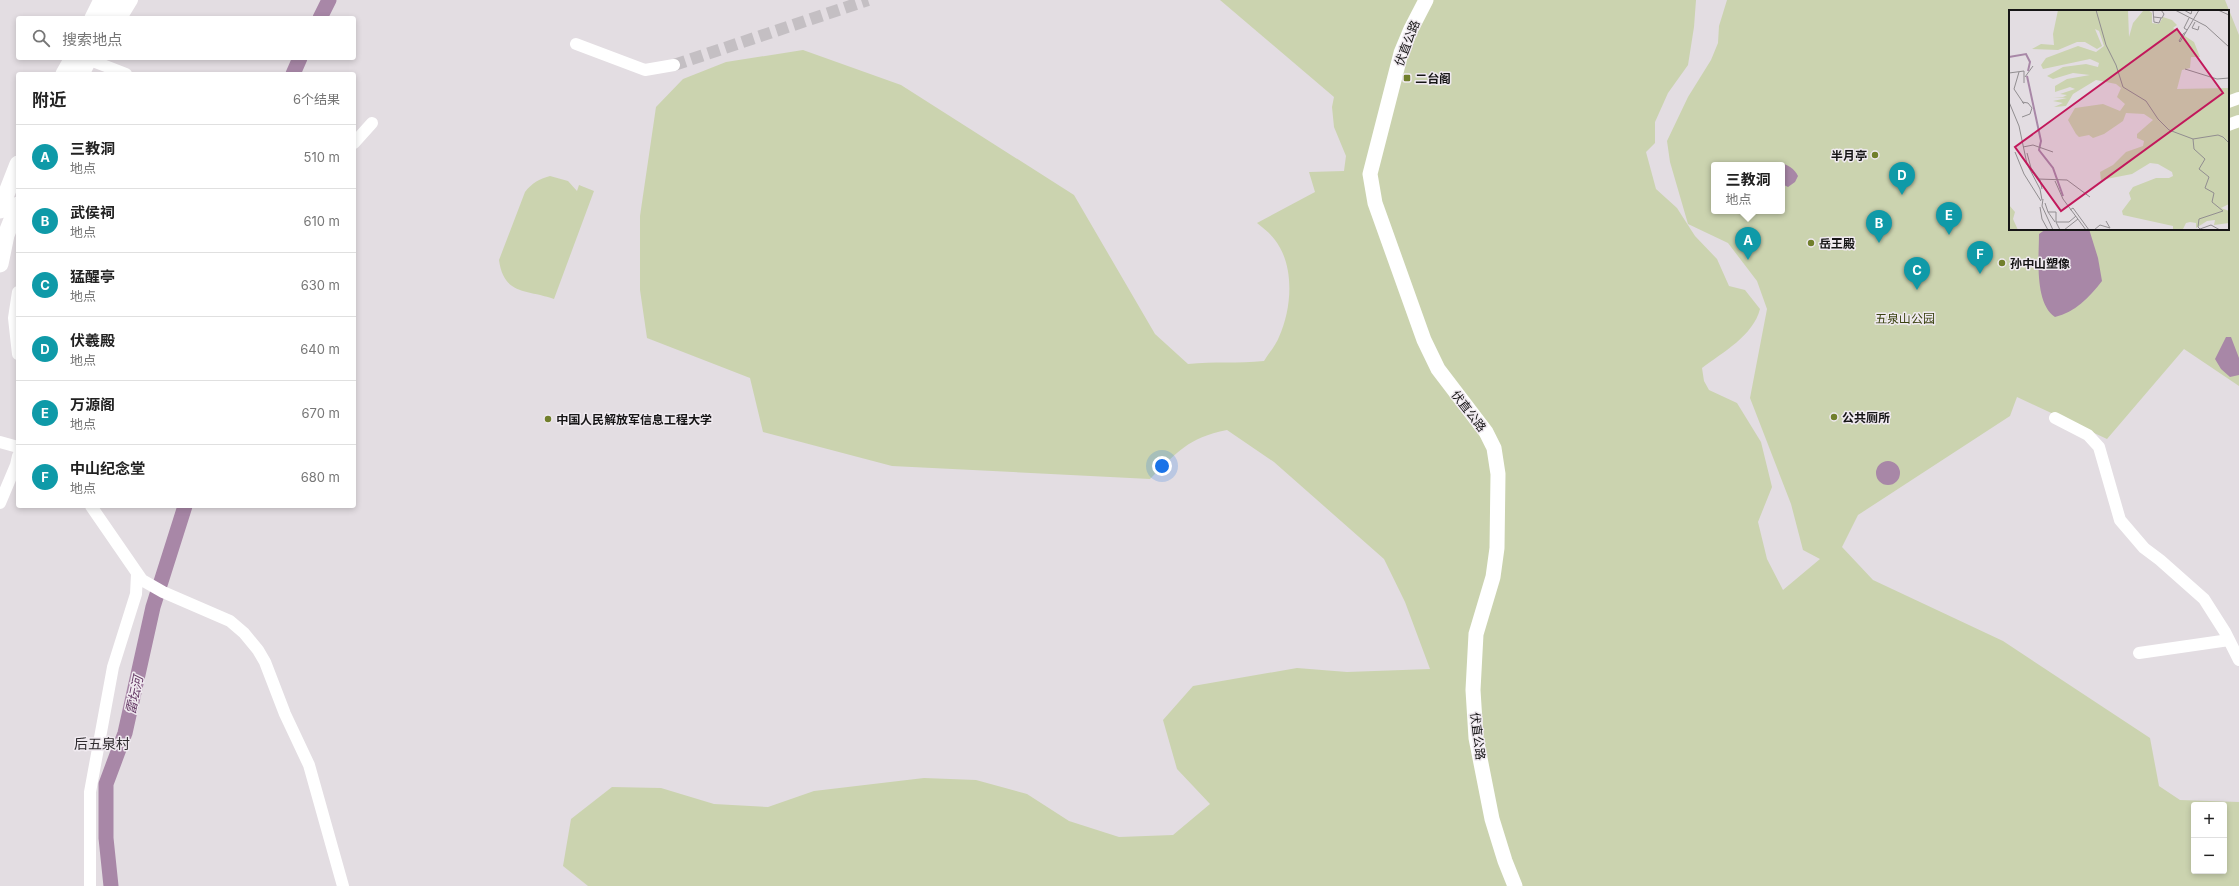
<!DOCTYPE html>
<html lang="zh">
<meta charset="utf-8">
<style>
:root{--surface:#fff;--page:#f2f2f2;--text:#222;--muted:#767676;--line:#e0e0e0;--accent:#1a73e8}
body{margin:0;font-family:Inter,"Noto Sans SC",sans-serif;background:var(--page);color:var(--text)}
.controls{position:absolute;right:12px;bottom:12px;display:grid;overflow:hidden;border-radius:4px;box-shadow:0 2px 6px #0003}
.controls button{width:36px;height:36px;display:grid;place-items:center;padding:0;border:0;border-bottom:1px solid var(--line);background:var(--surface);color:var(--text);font:20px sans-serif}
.you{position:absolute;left:1162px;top:466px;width:14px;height:14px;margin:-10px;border:3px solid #fff;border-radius:50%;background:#1a73e8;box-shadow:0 0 0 6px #1a73e833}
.badge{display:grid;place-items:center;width:26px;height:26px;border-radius:50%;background:var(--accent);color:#fff;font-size:13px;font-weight:700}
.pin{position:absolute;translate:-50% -33px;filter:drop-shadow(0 1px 2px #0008)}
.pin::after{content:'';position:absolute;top:21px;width:14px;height:12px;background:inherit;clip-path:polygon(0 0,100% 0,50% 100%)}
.popup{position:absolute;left:1711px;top:162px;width:74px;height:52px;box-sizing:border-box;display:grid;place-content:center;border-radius:4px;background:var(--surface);filter:drop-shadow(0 1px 3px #0005);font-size:13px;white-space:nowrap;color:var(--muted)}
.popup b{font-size:15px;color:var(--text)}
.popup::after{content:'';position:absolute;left:50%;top:100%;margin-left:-8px;border:8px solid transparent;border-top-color:var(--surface)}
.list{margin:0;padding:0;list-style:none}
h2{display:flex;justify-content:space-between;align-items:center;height:52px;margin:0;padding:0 16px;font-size:17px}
h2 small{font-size:13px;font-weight:400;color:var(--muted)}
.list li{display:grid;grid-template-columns:26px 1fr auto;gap:12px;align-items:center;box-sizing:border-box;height:64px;padding:0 16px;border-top:1px solid var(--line)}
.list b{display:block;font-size:15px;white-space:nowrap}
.list p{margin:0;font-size:13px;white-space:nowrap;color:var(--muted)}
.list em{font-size:13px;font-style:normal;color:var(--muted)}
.icon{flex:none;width:22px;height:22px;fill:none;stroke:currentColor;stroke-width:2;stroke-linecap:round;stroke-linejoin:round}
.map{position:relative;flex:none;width:2239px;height:886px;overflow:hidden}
.search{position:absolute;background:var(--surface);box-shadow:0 2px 6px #0003;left:16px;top:16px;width:340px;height:44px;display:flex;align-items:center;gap:10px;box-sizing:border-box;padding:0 14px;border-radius:4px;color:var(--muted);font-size:15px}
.panel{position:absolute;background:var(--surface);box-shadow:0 2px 6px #0003;left:16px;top:72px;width:340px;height:436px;border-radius:4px}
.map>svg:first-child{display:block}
.green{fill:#cbd3af;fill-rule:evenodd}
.water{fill:#a887a7}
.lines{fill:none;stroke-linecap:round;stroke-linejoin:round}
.river{stroke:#a887a7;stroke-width:15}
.minor-tunnel{stroke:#c4bfc3;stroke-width:12;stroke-dasharray:12 6;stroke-linecap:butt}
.minor{stroke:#fff;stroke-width:12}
.major{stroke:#fff;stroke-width:15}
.highway{stroke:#fff;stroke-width:17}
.poi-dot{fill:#717f2c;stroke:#f0eaf0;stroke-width:1.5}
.labels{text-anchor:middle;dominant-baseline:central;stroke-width:3;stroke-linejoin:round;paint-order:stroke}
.street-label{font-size:12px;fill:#161516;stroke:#f0eaf0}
.poi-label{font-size:12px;font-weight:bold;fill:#161516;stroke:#f0eaf0;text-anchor:start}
.park-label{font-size:12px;fill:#3a4210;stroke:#f0eaf0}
.water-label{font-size:13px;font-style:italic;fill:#663a66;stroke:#f0eaf0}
.quarter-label{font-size:14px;fill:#2f2b2f;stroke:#f0eaf0}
.inset-river{fill:none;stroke:#a887a7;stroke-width:2}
.inset-road{fill:none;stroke:#918d90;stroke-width:1}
.view{fill:#c2185b;fill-opacity:0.15;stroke:#c2185b;stroke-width:2}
.inset-edge{fill:none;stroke:#161516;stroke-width:2}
</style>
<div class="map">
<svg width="2239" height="886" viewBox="0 0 2239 886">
<rect width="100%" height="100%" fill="#e3dde2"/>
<!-- green -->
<path class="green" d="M1220 0H1696L1694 27 1688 65 1668 93 1655 122V143L1646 152 1656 189 1677 208 1695 236 1717 259 1729 286 1745 290 1760 309C1753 336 1723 352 1702 368L1704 381 1709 390 1737 403 1761 442 1772 487 1758 522 1767 559 1783 590 1820 559 1803 550 1791 504 1750 398 1767 309 1757 281 1728 243 1688 224 1670 162 1667 141 1688 97 1711 60 1718 43 1719 26 1727 0H2225L2239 35V386L2184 349 2107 439 2017 397 2010 416 1858 515 1842 547 1873 580 2003 641 2150 738 2159 786 2180 800 2239 802V886H588L563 866 571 819 612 787 661 788 714 804 768 807 814 791 924 778 976 780 1027 794 1069 821 1119 837 1173 835 1210 804 1177 769 1163 720 1193 686 1297 668 1347 672 1430 669 1405 602 1384 559 1274 462 1227 430C1187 438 1178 452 1150 479L892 466 763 432 750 378 647 338 640 290V216L656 107 683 79 726 62 803 50 901 85 1074 195 1155 334 1188 364C1214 361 1238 364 1264 361 1269 353 1276 345 1279 337 1292 308 1295 266 1275 240 1270 233 1263 228 1257 223L1315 192 1309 172 1344 171 1346 156 1334 127 1332 107 1334 97ZM2010 11H2228V229H2010ZM1714 165H1782V211H1714ZM2194 805H2224V871H2194Z
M550 176 568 181 577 191 579 185 594 191 554 299C527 289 504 296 499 260L525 192C532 183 539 179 550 176Z"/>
<!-- water -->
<path class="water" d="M1780 163C1787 164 1795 169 1798 176L1795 182 1788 187 1782 184V165H1778Z
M2046 229H2089L2098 258 2102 281C2089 298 2075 312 2055 317 2034 303 2039 257 2039 234Z
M2226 337H2231L2239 358V375L2230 377 2221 369 2215 359Z
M1876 473a12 12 0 1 1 24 0a12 12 0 1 1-24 0Z"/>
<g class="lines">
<!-- river -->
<path class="river" d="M320 18 329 0
M293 74 300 58
M111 886 106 838V784L125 733 153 607 185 506"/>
<!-- minor-tunnel -->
<path class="minor-tunnel" d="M674 65 868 0"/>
<!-- minor -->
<path class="minor" d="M121 18 132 0
M576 44 645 70 674 65
M85 58 126 74
M2228 102 2239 98
M2228 125 2239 121
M354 143 372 123
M18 292 14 318 18 354
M2055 418 2088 435 2099 447 2120 520 2144 548 2160 560 2204 599 2225 632 2239 660
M0 442 18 447
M0 503 16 465 18 456
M91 506 142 580 163 592 230 621 244 633 258 650 265 662 285 714 309 765 343 886
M2139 653 2229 640
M90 886V792L113 667 136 594 137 574"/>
<!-- major -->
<path class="major" d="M1426 0 1411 29 1401 53 1370 174 1375 203 1424 340 1438 369 1486 432 1494 448 1498 474 1497 548 1493 577 1476 634 1473 690 1476 738 1492 819 1505 861 1515 886"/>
<!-- highway -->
<path class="highway" d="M93 18 102 0
M109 18 117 0
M64 74 73 58
M81 74 89 58
M0 210 18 164
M0 264 6 235 18 205"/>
</g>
<!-- markers -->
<g class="poi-dot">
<rect x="1403" y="74" width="8" height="8" rx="2"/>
<circle cx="1875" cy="155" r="4"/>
<circle cx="1811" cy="243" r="4"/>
<circle cx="2002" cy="263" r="4"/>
<circle cx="1834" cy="417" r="4"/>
<circle cx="548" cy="419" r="4"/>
</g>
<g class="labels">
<!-- street labels -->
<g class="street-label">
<text transform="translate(1407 43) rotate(-69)">伏直公路</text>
<text transform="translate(1469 411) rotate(52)">伏直公路</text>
<text transform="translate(1478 736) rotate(83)">伏直公路</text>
</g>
<!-- poi labels -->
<g class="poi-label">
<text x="1415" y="78">二台阁</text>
<text x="1867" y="155" text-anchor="end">半月亭</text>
<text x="1819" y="243">岳王殿</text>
<text x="2010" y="263">孙中山塑像</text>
<text x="1842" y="417">公共厕所</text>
<text x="556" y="419">中国人民解放军信息工程大学</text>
</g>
<!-- park labels -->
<g class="park-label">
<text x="1905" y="318">五泉山公园</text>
</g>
<!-- water labels -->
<g class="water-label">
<text transform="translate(134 695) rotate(-78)">雷坛河</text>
</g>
<!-- quarter labels -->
<g class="quarter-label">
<text x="102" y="743">后五泉村</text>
</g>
</g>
<!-- overview -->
<g transform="translate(2009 10)">
<rect width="220" height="220" fill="#e3dde2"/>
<path d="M49 0H119L120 27 124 13 134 1 139 0 143 3V13L150 14 154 7 163 10 168 15 164 18 185 32 191 47H182L181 58 173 60 168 79 220 78V194L212 198 220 201V213L205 215 206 210 198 211 187 218V213L181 212 177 213 174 219 164 220V216L114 205 113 201 122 189 120 183 124 177 147 168H160L164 166 163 162 149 154 141 153 123 164 92 170 91 162 104 155 117 142 134 136 135 131 128 128V124L144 110 135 104 117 103 114 111 95 124 84 128 80 125 70 127 67 124 59 110 66 98 94 94 111 101 116 94 108 87 112 78 107 74 87 70 64 84 57 96 45 97 54 93 44 91 58 88 44 87H54L58 85 51 84 66 79 61 77 46 82V76L58 69 81 65 64 63 44 69 38 66 54 57 77 54 89 57 90 53 81 49 34 59 32 55 37 48 69 36 87 42 95 36 90 21 86 19 93 36 88 39 76 32H68L49 40 23 39 32 34 45 35 44 24ZM0 195 6 202 4 209 9 220H0Z" fill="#cbd3af"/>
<path class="inset-river" d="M0 47 17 44 21 52 19 61M18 66 32 131 30 140 44 158 54 186"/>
<path class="inset-road" d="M87 0 97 35 107 55 114 77 137 91 149 109 160 120 184 129M144 0 145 12 150 13 152 8M166 0 197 16 220 37M175 0 182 4 183 0M209 0 220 5M145 7 153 8 155 4 152 0M186 12 183 18 189 20 190 16M178 20 175 18 180 8M177 22 190 0M177 22 171 32 170 31 174 24ZM176 59 208 69 220 68M10 62 5 79 15 94M0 63 15 61V73M16 67 24 56M0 92 10 116 18 154 31 179 33 190M13 92 19 93 23 98 21 104 13 107M184 129 185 139 196 149 190 159 200 167 196 178 205 183 203 192 214 201 190 209 189 217 191 219 202 215 211 220M184 129 209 125 214 127 220 133M14 137 24 135 44 142M6 142 15 164 32 191M18 143 22 158 31 170 33 179M29 169 58 170 81 187M46 171 54 189 77 220M34 189 33 196 44 220M36 193 39 202H47V212L51 220M31 197 33 209 39 220M61 200 64 198 80 220M39 202 46 212M47 212H60L67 206M55 220 69 209M85 220 91 215 101 218 97 211"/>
<path class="view" d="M168 19 214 83 52 201 6 137Z"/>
<rect width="220" height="220" class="inset-edge"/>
</g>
</svg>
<div class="controls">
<button>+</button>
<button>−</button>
</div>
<div class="you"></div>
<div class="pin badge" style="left:1748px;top:260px;background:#0f9aa8">A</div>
<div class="popup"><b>三教洞</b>地点</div>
<div class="pin badge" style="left:1879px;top:243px;background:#0f9aa8">B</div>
<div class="pin badge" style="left:1917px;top:290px;background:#0f9aa8">C</div>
<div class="pin badge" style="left:1902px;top:195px;background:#0f9aa8">D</div>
<div class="pin badge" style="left:1949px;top:235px;background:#0f9aa8">E</div>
<div class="pin badge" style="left:1980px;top:274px;background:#0f9aa8">F</div>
<div class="search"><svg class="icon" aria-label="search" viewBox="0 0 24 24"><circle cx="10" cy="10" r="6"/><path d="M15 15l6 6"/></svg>搜索地点</div>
<section class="panel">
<h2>附近<small>6个结果</small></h2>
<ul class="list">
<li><span class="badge" style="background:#0f9aa8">A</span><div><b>三教洞</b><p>地点</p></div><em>510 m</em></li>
<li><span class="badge" style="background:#0f9aa8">B</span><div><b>武侯祠</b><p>地点</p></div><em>610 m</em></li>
<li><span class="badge" style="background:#0f9aa8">C</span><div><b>猛醒亭</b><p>地点</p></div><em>630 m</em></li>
<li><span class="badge" style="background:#0f9aa8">D</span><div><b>伏羲殿</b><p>地点</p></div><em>640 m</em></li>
<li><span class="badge" style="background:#0f9aa8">E</span><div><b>万源阁</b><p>地点</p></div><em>670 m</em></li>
<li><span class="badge" style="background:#0f9aa8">F</span><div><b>中山纪念堂</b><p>地点</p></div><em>680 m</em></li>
</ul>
</section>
</div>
